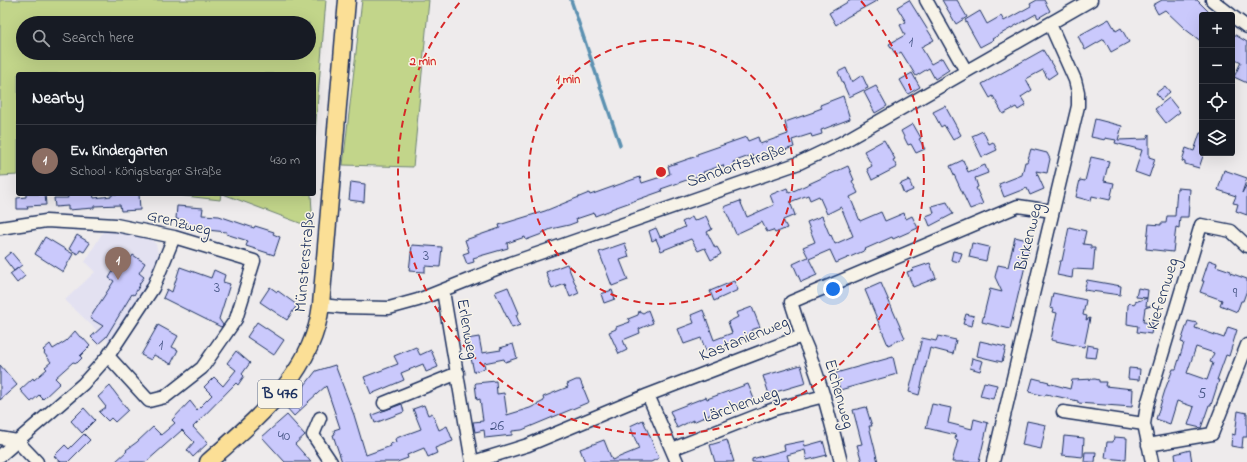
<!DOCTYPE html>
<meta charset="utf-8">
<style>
:root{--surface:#171b24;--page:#242831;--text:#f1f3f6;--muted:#9ea1a6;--line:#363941;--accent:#db2777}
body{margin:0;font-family:"Indie Flower",sans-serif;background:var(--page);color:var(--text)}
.controls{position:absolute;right:12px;top:12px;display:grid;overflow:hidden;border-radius:4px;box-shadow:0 4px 16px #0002}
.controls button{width:36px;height:36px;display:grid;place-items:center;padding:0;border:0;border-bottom:1px solid var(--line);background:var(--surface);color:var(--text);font:20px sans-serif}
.you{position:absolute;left:833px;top:289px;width:14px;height:14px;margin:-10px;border:3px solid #fff;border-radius:50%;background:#1a73e8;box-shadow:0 0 0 6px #1a73e833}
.badge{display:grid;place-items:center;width:26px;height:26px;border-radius:50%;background:var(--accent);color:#fff;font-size:13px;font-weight:700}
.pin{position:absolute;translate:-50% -33px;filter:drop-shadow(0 1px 2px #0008)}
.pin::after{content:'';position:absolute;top:21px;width:14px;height:12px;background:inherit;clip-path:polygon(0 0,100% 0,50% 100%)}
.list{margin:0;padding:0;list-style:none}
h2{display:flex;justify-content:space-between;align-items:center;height:52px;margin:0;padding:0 16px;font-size:17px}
h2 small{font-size:13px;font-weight:400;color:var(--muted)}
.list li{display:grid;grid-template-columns:26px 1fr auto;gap:12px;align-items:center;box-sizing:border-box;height:72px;padding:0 16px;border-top:1px solid var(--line)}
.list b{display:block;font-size:15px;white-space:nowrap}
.list p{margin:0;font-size:13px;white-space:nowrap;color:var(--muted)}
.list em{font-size:13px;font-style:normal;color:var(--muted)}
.icon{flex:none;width:22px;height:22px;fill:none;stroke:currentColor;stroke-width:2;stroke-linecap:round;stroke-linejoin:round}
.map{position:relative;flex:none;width:1247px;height:462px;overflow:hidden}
.search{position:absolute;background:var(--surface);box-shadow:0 4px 16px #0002;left:16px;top:16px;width:300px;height:44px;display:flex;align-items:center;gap:10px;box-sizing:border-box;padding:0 14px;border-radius:22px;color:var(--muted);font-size:15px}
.panel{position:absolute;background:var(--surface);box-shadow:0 4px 16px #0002;left:16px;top:72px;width:300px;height:124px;border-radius:4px}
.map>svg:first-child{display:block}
.built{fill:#e3e1f1}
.green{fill:#c2d58a;stroke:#6e8274;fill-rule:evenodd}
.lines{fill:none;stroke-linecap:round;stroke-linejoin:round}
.stream{stroke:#5c91b1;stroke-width:3.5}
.building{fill:#cac9fc;stroke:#1b2f5e;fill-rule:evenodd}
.minor-casing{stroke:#1b2f5e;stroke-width:15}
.major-casing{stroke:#1b2f5e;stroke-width:19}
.minor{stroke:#f7f3e8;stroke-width:12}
.major{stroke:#fbdf96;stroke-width:16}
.ring{fill:none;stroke:#d62828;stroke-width:2;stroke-dasharray:7 5}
.labels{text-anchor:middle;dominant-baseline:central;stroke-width:3;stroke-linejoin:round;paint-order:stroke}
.number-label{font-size:15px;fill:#475686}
.shield{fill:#f7f3e8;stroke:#5d6a87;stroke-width:1}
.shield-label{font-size:16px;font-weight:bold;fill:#1b2f5e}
.street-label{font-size:17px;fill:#1b2f5e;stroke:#f7f3e8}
.centre{fill:#d62828;stroke:#f7f3e8;stroke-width:2}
.ring-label{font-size:12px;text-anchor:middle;font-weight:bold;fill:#d62828;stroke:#f7f3e8;stroke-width:3;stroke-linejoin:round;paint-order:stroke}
</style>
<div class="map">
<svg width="1247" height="462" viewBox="0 0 1247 462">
<rect width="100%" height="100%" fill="#eeebec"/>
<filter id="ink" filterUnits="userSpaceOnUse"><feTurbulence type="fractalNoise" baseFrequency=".025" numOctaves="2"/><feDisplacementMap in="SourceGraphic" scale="8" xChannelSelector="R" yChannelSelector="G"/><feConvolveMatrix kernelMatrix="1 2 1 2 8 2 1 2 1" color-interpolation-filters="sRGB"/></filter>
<g filter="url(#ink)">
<!-- built -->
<path class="built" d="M104 230 146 235 156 244 159 257 145 288 109 342 65 300 95 272 85 262Z"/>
<!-- green -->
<path class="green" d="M0 0H326L314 145V74H18V175L0 176ZM23 23H309V53H23Z
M362 0H429L413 167 343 165Z
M168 194H221L220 200Z
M223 194H311L313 228Z"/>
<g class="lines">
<!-- stream -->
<path class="stream" d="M571 0 620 145"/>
</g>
<!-- building -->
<path class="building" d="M851 0H878L847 17 836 25 829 13Z
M909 0 934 40 921 47 931 64 942 58 949 70 935 79 929 68 916 76 901 52 896 55 889 44 905 35 900 25 906 22 897 7Z
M942 0H957L967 17 956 24Z
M1037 0H1044L1050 11 1038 18 1036 14 992 39 993 40 980 47 965 20 980 11 987 24 1001 16 1004 21 1031 6 1030 4Z
M1162 0H1197L1209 12 1206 15H1202V42L1185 29 1165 10 1158 14 1153 5Z
M1109 19 1116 31 1121 28 1129 42 1111 52 1104 39 1085 50 1078 36Z
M1232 33 1247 42V83L1234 77 1241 62 1232 57Z
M1043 50 1057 73 1048 79 1043 70 1026 79 1032 90 1021 97 1026 105 1018 110 1016 107 1003 114 993 96 990 98 982 84Z
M846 68 852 82 862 75 868 88 849 97 838 72Z
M912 73 920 87 908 94 900 80Z
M876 86 887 106 875 113 864 92Z
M1165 86 1170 92 1161 100 1156 93Z
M843 96 850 119 821 130 822 134 812 137 811 134 792 140 794 147 754 160 752 155 733 162 735 168 725 171 723 165 703 172 704 174 661 189 662 191 611 209V210L595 216 594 213 576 219 577 222 569 225 551 229 542 233V234L526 240 525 237 507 243 508 248 473 258 474 262 467 264 463 254 469 252 465 240 500 228 499 225 545 211 589 193 590 195 640 177 642 183 670 174 668 166 697 156V154L746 137 748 141 758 137 760 144 788 134 785 122 814 112V111L822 108 820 105Z
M1169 98 1180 112 1166 123 1155 109Z
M945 106 961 135 953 140 944 125 941 127 933 112Z
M1095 119 1122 126 1118 140 1146 139 1149 134V157L1155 159 1149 177 1135 172 1142 150 1115 143 1116 140 1105 138V140L1091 137Z
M913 124 921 138 919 139 925 149 916 153 911 144 908 145 901 131Z
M983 131 989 144 993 142 997 150 982 157 972 136Z
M1200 133H1202V153H1204L1199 168 1185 164V162L1182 161 1186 148 1194 151Z
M884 140 895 159 893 160 897 167 872 180 867 169 872 166 864 151Z
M1031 149 1047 153 1050 159 1047 173 1036 171 1044 189 1030 195 1027 188 1004 197 999 184 1022 175 1025 162H1027Z
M1091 157 1109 161 1104 181 1114 183 1110 200 1092 196 1091 201 1076 197 1080 180 1085 181Z
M963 160 968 172 985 165 988 173 975 178 978 187 976 188 983 204 970 209 950 166Z
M848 166 854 180 852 181 858 193 850 197 860 221 881 212 885 221 904 213 906 219 912 216 918 228 893 239 892 237 865 249 866 250 836 263 830 250 809 259 817 275 801 282 793 264 808 257 803 247 815 242 807 222 822 216 830 236 831 235 835 244 853 236 841 207 827 214 819 196 810 200 808 195 790 202 795 215 783 220 787 228 775 233 773 230 767 232 762 222 736 234 724 207 740 201 747 217 774 205 770 195 787 188 789 193Z
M1224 170 1247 178 1242 193 1247 184V215L1236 211 1238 204 1233 203 1236 196 1218 190Z
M909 180 913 190 904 194 900 184Z
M351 182 365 184 364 202 349 200Z
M1177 188 1190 189 1188 217H1180L1179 228 1176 227 1173 252 1146 249 1149 224 1161 225V223H1166L1167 216H1175Z
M26 194H45L46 205 27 206 28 209H17V198L26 197Z
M67 194H93L94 198 112 196V194H139L140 210 121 211 120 205 94 206V208L68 210V206L55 207 54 198H68Z
M947 202 953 214 930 226 926 216 934 213 932 206Z
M177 206 203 208 202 215 219 216 254 228 255 226 274 232 273 234 280 237 274 255 246 246 248 241 226 234 227 232 207 230V227L182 225V220L176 219Z
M706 216 712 229 707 232 715 248 717 247 721 254 711 260 705 248 698 251 691 239 661 251 656 239 652 241 649 231 656 228 660 237 667 235 685 227 682 222 692 217 694 221Z
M1069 227 1086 231 1083 244 1091 245V248H1095L1093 270 1073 269 1072 278 1057 275 1060 261H1062Z
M77 235 90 243 84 252 80 250 78 254 69 249Z
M45 237 73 254 63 272 35 254Z
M1015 237 1031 241 1010 329 982 322 990 289 1002 292 995 277 998 265 1008 267Z
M625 243 629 257 620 260 628 280 612 286 599 252Z
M972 243 989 247 986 261 969 257Z
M412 245 442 247 440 267 425 266V272L409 271Z
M953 251 962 253 959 262 951 260Z
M11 252 22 265 14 271 4 258Z
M133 255 145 263 139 273 144 277 139 284 140 285 134 295 132 294 106 337 98 344 91 337 103 326 90 318 114 281 109 278 116 266 119 268 123 261 127 264Z
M1209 260 1217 263 1216 266 1231 271 1230 273 1247 279V290L1243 301H1241L1237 312 1220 305 1222 300 1200 292 1204 281H1202Z
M930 263 936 278 913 287 907 272 913 270 912 269Z
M567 264 579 293 570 297 565 284 552 289 546 272Z
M180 267 211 278 214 270 225 275 223 282 230 284 219 319 223 325 221 327 163 298 167 289 172 292Z
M18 268 25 276 17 283 10 274Z
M1087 280 1121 286 1120 295 1084 290Z
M734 281 738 290 714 301 710 291Z
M881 283 905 338 888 345 865 290Z
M270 287 277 292 278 291 297 305 287 320 260 302Z
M508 287 519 313 516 315 520 325 512 328 495 292Z
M1138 288 1148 290 1147 298 1136 297Z
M612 290 615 299 604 303 601 294Z
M1053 293 1086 300 1083 315 1087 316 1086 320 1090 318 1084 347 1051 340 1057 313 1053 312 1054 309 1050 308Z
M1147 298 1146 306H1151L1145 308 1143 322 1153 323 1151 334 1137 332 1138 326 1127 324 1128 305 1130 303 1135 304V302Z
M752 307 760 327 751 330 753 335 725 346 727 349 708 356 701 338 684 344 678 329 694 323 691 315 703 310 714 340 732 333 728 322 738 317 736 313Z
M648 310 653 323 639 329 640 333 623 340 627 350 619 354 609 332 616 329V327L630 322 628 319 638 315 639 311 643 313Z
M966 314 974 316 972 326 963 324Z
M1188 321 1197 323 1195 328 1224 338 1228 327 1237 330 1229 356 1226 355 1217 380H1219L1211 405H1209L1201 428 1188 425 1194 407 1177 401 1170 424 1156 419 1166 387 1173 369H1176L1184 343 1181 342ZM1196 347 1214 353 1210 362 1213 363 1207 380 1187 373Z
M257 322 284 340 274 355 247 337Z
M158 325 178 336 172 347 178 350 171 364 154 355 151 360 141 355Z
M75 331 80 337H82L90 346 80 356 82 358 77 363 73 362 55 378 60 383 43 399 39 395 31 402 20 390 33 378 34 380 47 369 45 367 51 362 44 353 45 352 43 350 50 344 53 349 66 341Z
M938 336 956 340 953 354 930 348 919 395 909 392 922 338 936 341Z
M479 337 482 353 501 350 500 348 513 344 517 358 505 362 504 359 484 363 485 368 474 372 467 339Z
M980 341 1006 347 1002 362 977 356Z
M1087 345 1098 347 1096 358 1085 357Z
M416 347 420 355 431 350 438 367 426 372 423 364 401 373 404 380 371 394 364 377 398 364 394 356Z
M236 351 250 363 242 374 244 376 238 385 236 383 193 427 208 443 193 457 187 450 194 442 182 430 146 462H115L127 451 126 450 137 442 153 427 161 435 175 423 172 420 190 401 197 410 212 395 204 387 214 377 223 386 236 370 227 363Z
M893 357 897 374 840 390 836 373Z
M972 358 983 361 980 371 970 368Z
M0 365 17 385 0 400Z
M335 365 354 415 366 455 391 446 390 444 396 442 395 439 399 437 421 429 413 409 424 405 428 415 432 413 439 430 447 426 453 441 435 448 437 453 428 457 424 448 407 455 408 458 397 462H342L333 435 335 434 334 430 340 428 326 386 308 402H309L294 416 287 408 316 371Z
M801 365 806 383 769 394 763 376Z
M1129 368 1140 369 1139 380 1128 379Z
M1033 378 1049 382 1048 383 1070 389 1072 380 1095 379 1099 380V382H1106L1105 386 1133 389 1132 407 1078 403V401L1046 394 1045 396 1029 392Z
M576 380H580L589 402 522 430 512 431V435L485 438 484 430 475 432 473 422 483 421 480 399 477 400 475 384 476 383 496 381 497 394 504 393 507 415 530 408 544 401 543 397 568 387 567 384Z
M984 382 997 385 993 399 980 396Z
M748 384 754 399 716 412 693 422V420L677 428 670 411 706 397 707 399Z
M110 386 128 410 115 422 111 418 108 421 99 412 106 407 98 397Z
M402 404 404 412 375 423 372 415Z
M932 404 951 408 948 423 972 429 974 419 988 423 979 462H952L958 440 955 439 956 435 926 428Z
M866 407 872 426H869L878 462H862L857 445 862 444 853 410Z
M84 408 95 420 82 433 71 421Z
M1238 411 1247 413V437H1243L1242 448 1231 446 1232 434 1235 435Z
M287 415 305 435 295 444 311 462H285L262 437Z
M643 420 659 458 651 462H585L580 449 604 440 612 460 639 449 630 426Z
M1027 421 1046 425 1041 449 1022 445Z
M84 434 90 440 68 462H61L54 456 65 445 69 449Z
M1064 436 1084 438 1083 457 1062 455Z
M1114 437 1127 438 1126 460 1105 458 1107 442H1113Z
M727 440 734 462H715L710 445Z
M804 441 805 446 823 441 827 455 807 460 805 450 787 455 789 462H752V459L785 450 784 445Z
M1190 450 1192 462H1176L1175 454Z
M1085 452H1096L1095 462H1084Z"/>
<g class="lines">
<!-- minor casing -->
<g class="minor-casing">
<path id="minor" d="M926 0 966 71
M1212 0 1231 15
M1232 16 1247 27
M0 228 46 221 116 225 174 237 254 261 236 319 202 368 165 397 149 401 108 356
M443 291 472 462
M321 305 341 307 389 308 418 300 511 263 799 163 841 143 1091 0
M802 336C820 376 830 419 841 462
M648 395 677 462
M384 403 458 373
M1063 412 1144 424
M320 418 313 435 331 462
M0 438 17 441 37 462
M1148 445 1212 434 1247 345
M672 449 774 409 824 396
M0 456 83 384 108 356 153 288 174 237
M473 462 528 445 648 395 802 336 791 302 1018 206 1052 211
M993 462 1078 106V92L1075 80 1050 24
M1152 462 1144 424 1147 405 1201 225 1231 231 1247 246"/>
</g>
<!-- major casing -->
<g class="major-casing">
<path id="major" d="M208 462C256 419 313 374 321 305L347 0"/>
</g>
<!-- minor -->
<use href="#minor" class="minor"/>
<!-- major -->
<use href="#major" class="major"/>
</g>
</g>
<!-- distance rings -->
<g class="ring">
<circle cx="661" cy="172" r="132"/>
<path d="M861 1A263 263 0 1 1 461 1"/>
</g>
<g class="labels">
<!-- number labels -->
<g class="number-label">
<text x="911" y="42">1</text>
<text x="426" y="256">3</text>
<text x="217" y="288">3</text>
<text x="1235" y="293">9</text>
<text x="161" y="345">1</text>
<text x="1202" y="394">5</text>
<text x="497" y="426">26</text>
<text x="284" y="436">40</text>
</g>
<!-- shield labels -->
<rect class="shield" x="258" y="380" width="44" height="28" rx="3"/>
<g class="shield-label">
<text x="280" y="394">B 476</text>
</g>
<!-- street labels -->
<g class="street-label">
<text transform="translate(736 166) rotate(-19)">Sandortstraße</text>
<text transform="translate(179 223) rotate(14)">Grenzweg</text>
<text transform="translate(1029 237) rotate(-76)">Birkenweg</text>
<text transform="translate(305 262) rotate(-85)">Münsterstraße</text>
<text transform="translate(1163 294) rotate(-73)">Kiefernweg</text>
<text transform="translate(467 329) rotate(80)">Erlenweg</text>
<text transform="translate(744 339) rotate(-22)">Kastanienweg</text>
<text transform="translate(839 394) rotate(74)">Eichenweg</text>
<text transform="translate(741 405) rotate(-20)">Lärchenweg</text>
</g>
</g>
<circle cx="661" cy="172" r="6" class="centre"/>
<g class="ring-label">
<text x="423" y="65">2 min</text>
<text x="568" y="83">1 min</text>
</g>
</svg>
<div class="controls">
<button>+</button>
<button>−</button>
<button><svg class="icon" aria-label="locate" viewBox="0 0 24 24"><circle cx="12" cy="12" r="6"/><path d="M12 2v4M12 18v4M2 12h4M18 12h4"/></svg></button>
<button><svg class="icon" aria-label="layers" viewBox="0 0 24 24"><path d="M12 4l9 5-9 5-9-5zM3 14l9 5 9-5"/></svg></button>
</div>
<div class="you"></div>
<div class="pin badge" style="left:118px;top:280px;background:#8d6e63">1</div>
<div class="search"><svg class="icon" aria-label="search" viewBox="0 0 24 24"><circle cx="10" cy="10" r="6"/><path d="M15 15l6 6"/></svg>Search here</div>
<section class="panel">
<h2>Nearby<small></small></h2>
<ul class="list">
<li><span class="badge" style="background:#8d6e63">1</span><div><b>Ev. Kindergarten</b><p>School · Königsberger Straße</p></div><em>430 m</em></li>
</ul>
</section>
</div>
